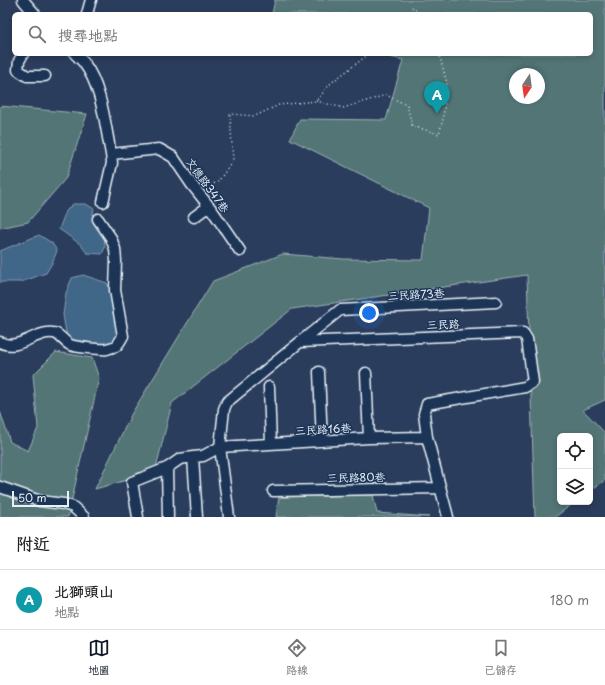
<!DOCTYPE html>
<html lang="zh-TW">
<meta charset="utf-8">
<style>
:root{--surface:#fff;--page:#f2f2f2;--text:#202124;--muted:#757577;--line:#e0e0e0;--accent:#111827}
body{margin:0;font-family:"Playpen Sans","LXGW WenKai TC",sans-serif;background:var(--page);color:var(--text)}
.controls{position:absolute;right:12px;bottom:12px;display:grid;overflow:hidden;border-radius:6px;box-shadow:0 2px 6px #0003}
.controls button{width:36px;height:36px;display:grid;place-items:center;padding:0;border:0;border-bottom:1px solid var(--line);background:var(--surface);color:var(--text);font:20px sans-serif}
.compass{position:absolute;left:509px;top:68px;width:36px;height:36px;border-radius:50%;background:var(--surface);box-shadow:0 2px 6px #0003;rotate:193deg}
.scale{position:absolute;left:12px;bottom:10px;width:57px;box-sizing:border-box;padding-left:4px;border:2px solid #e8f1f8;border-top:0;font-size:11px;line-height:14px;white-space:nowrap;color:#e8f1f8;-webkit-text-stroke:3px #1d3557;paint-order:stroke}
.you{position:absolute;left:369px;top:313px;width:14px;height:14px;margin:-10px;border:3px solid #fff;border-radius:50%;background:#1a73e8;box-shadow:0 0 0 6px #1a73e833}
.badge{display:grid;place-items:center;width:26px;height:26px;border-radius:50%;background:var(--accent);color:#fff;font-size:13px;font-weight:700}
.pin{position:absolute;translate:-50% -33px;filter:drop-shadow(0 1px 2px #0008)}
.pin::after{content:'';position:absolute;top:21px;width:14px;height:12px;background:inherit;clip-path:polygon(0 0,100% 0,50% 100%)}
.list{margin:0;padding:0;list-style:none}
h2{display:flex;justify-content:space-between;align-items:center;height:52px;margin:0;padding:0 16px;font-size:17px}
h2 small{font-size:13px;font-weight:400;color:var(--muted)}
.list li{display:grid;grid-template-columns:26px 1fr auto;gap:12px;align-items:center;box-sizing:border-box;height:60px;padding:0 16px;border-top:1px solid var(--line)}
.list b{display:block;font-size:15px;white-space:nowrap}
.list p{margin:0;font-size:13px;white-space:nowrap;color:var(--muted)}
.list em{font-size:13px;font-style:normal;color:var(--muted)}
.icon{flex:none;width:22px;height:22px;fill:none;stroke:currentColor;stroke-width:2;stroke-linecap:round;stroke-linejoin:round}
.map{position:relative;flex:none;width:605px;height:517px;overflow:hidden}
.search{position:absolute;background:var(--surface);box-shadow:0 2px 6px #0003;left:12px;right:12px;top:12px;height:44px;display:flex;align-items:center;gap:10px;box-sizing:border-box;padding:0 14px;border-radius:6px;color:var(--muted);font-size:15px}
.sheet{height:112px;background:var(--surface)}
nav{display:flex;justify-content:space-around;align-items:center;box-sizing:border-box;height:56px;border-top:1px solid var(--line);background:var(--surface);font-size:11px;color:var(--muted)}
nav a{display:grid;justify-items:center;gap:2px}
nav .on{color:var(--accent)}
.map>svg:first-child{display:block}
.green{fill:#527576;stroke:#9db3b7;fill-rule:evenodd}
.water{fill:#416688;stroke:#849eb5}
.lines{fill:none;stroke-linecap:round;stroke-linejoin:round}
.minor-casing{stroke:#e8f1f8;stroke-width:13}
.path{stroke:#e8f1f8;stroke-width:1.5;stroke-dasharray:1 3;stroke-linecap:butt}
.minor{stroke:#1d3557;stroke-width:10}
.labels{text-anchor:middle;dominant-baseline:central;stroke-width:3;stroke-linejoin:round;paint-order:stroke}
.street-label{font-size:11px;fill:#e8f1f8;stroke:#1d3557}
</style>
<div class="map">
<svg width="605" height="517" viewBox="0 0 605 517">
<rect width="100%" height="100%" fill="#2b3d5c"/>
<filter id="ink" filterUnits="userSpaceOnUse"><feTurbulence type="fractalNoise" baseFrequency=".025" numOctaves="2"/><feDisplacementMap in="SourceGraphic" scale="8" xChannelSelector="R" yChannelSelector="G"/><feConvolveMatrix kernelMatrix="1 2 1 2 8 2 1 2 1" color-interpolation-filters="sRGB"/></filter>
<g filter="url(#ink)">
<!-- green -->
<path class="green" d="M275 0H605V400L583 410 605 433V480L590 491V436H560V502H575L555 517H535L527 275 292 309 172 403 155 472 95 489 132 413 213 281 283 254 343 259 423 260 429 208 290 139 300 119 386 120 403 60 377 54H591V14H272ZM515 74H539V98H515Z
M0 106 87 114 66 178 28 222 0 228Z
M56 352 92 358 99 378 68 517H0V411L10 442 28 451 38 428 33 375Z
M373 495 377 513 429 517H276L279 497Z"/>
<!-- water -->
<path class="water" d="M73 204H86L94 209 92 217 95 225 104 235 105 247 102 254 87 253 80 244 59 229 66 211Z
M39 235 52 243 57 251 52 263 46 273 21 282H0V251Z
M83 275 107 283 112 294 119 333 109 347 72 344 67 338 63 315 66 293 72 278Z"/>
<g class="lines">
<!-- minor casing -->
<g class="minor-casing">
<path id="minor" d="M23 0 35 14
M87 14 90 3 91 0
M23 54 19 61 18 70 27 76H45
M75 54C78 57 81 59 84 63 102 87 105 125 111 154L159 149 173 157 192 185 212 210 240 251
M103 202 112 163 111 154
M194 217 209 206
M0 342C16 351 31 335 47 333 60 331 60 339 70 345 76 347 101 350 107 349 109 348 114 347 116 346 119 344 121 339 123 336L115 290 116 261 115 249 111 238 98 219
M300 342 340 310 496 302
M319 372 322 441
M366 373 369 438
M269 387 271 444
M193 457 197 517
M167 468 168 517
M0 487 40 501 64 504 73 507 84 517
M273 491 440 488
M138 517 132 482 167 468 180 459 193 457 203 456 220 447 369 438 427 437
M229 517 220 447 224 409 227 402 300 342 523 333 527 339 533 382 525 387 427 404 424 414 427 437 448 517"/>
</g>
<!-- path -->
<path class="path" d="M412 7 420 14
M316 101 343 108 386 95 407 105 412 126 439 134 443 119 447 83 439 54
M202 185 217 183 233 161 230 114 255 116 279 105 316 101 331 83 369 54"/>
<!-- minor -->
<use href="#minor" class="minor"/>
</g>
</g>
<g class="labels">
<!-- street labels -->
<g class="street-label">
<text transform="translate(208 185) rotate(54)">文德路347巷</text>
<text transform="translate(416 294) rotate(-3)">三民路73巷</text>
<text transform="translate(443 324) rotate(-2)">三民路</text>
<text transform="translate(323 429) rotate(-3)">三民路16巷</text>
<text transform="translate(356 477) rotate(-1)">三民路80巷</text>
</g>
</g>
</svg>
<div class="controls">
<button><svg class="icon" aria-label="locate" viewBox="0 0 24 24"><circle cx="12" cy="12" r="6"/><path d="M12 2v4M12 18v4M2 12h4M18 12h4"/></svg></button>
<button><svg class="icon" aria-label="layers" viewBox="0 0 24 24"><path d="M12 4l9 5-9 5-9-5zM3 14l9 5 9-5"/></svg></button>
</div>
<svg class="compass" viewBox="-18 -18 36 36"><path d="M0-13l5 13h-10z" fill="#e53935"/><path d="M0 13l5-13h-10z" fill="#757577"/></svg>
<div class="scale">50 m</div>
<div class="you"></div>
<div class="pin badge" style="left:437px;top:114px;background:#0f9aa8">A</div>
<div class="search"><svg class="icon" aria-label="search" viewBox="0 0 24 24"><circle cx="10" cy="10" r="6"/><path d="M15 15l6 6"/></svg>搜尋地點</div>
</div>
<section class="sheet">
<h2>附近<small></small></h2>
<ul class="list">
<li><span class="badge" style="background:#0f9aa8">A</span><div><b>北獅頭山</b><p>地點</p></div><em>180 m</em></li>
</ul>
</section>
<nav>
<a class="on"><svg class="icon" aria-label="map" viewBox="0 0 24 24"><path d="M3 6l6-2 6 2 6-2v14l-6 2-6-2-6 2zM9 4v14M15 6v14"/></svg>地圖</a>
<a><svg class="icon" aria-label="directions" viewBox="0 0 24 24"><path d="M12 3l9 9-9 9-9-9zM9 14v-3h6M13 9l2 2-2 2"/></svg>路線</a>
<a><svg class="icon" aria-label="saved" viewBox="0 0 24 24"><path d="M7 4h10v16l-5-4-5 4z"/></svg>已儲存</a>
</nav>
